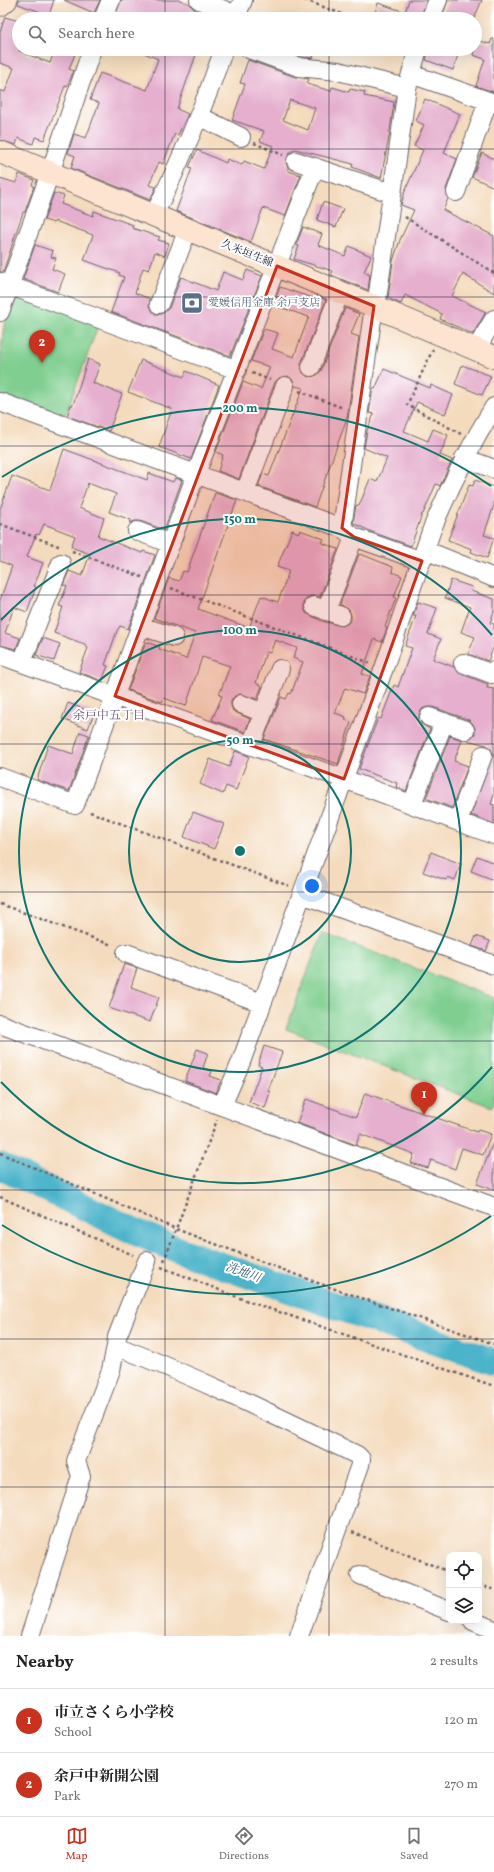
<!DOCTYPE html>
<meta charset="utf-8">
<style>
:root{--surface:#fff;--page:#f2f2f2;--text:#202124;--muted:#757577;--line:#e0e0e0;--accent:#c8321e}
body{margin:0;font-family:Vollkorn,"Noto Serif JP",serif;background:var(--page);color:var(--text)}
.controls{position:absolute;right:12px;bottom:12px;display:grid;overflow:hidden;border-radius:8px;box-shadow:0 4px 16px #0002}
.controls button{width:36px;height:36px;display:grid;place-items:center;padding:0;border:0;border-bottom:1px solid var(--line);background:var(--surface);color:var(--text);font:20px sans-serif}
.you{position:absolute;left:312px;top:886px;width:14px;height:14px;margin:-10px;border:3px solid #fff;border-radius:50%;background:#1a73e8;box-shadow:0 0 0 6px #1a73e833}
.badge{display:grid;place-items:center;width:26px;height:26px;border-radius:50%;background:var(--accent);color:#fff;font-size:13px;font-weight:700}
.pin{position:absolute;translate:-50% -33px;filter:drop-shadow(0 1px 2px #0008)}
.pin::after{content:'';position:absolute;top:21px;width:14px;height:12px;background:inherit;clip-path:polygon(0 0,100% 0,50% 100%)}
.list{margin:0;padding:0;list-style:none}
h2{display:flex;justify-content:space-between;align-items:center;height:52px;margin:0;padding:0 16px;font-size:17px}
h2 small{font-size:13px;font-weight:400;color:var(--muted)}
.list li{display:grid;grid-template-columns:26px 1fr auto;gap:12px;align-items:center;box-sizing:border-box;height:64px;padding:0 16px;border-top:1px solid var(--line)}
.list b{display:block;font-size:15px;white-space:nowrap}
.list p{margin:0;font-size:13px;white-space:nowrap;color:var(--muted)}
.list em{font-size:13px;font-style:normal;color:var(--muted)}
.icon{flex:none;width:22px;height:22px;fill:none;stroke:currentColor;stroke-width:2;stroke-linecap:round;stroke-linejoin:round}
.map{position:relative;flex:none;width:494px;height:1636px;overflow:hidden}
.search{position:absolute;background:var(--surface);box-shadow:0 4px 16px #0002;left:12px;right:12px;top:12px;height:44px;display:flex;align-items:center;gap:10px;box-sizing:border-box;padding:0 14px;border-radius:22px;color:var(--muted);font-size:15px}
.sheet{height:180px;background:var(--surface)}
nav{display:flex;justify-content:space-around;align-items:center;box-sizing:border-box;height:56px;border-top:1px solid var(--line);background:var(--surface);font-size:11px;color:var(--muted)}
nav a{display:grid;justify-items:center;gap:2px}
nav .on{color:var(--accent)}
.map>svg:first-child{display:block}
.green{fill:#80cf90;stroke:#517866}
.lines{fill:none;stroke-linecap:round;stroke-linejoin:round}
.river{stroke:#4bb4ca;stroke-width:27}
.building{fill:#e5afcd;fill-rule:evenodd}
.street-casing{stroke:#6c6368;stroke-width:20}
.secondary-casing{stroke:#6c6368;stroke-width:24}
.path{stroke:#6c6368;stroke-width:2.5;stroke-dasharray:3 3;stroke-linecap:butt}
.street{stroke:#fff;stroke-width:18}
.secondary{stroke:#fde4d1;stroke-width:22}
.marked{fill:#c8321e;fill-opacity:0.2;stroke:#c8321e;stroke-width:3;stroke-linejoin:round}
.grid{fill:none;stroke:#22223b;stroke-width:1;stroke-opacity:0.55}
.ring{fill:none;stroke:#0f766e;stroke-width:2}
.labels{text-anchor:middle;dominant-baseline:central;stroke-width:4;stroke-linejoin:round;paint-order:stroke}
.street-label{font-size:11px;fill:#22223b;stroke:#fff}
.service-label{font-size:11px;fill:#4e5e75;stroke:#fff;text-anchor:start}
.neighbourhood-label{font-size:12px;fill:#66536e;stroke:#fff}
.water-label{font-size:12px;font-style:italic;fill:#325c74;stroke:#fff}
.centre{fill:#0f766e;stroke:#fff;stroke-width:2}
.ring-label{font-size:12px;text-anchor:middle;font-weight:bold;fill:#0f766e;stroke:#fff;stroke-width:4;stroke-linejoin:round;paint-order:stroke}
</style>
<div class="map">
<svg width="494" height="1636" viewBox="0 0 494 1636">
<rect width="100%" height="100%" fill="#fff"/>
<filter id="ink" filterUnits="userSpaceOnUse"><feTurbulence type="fractalNoise" baseFrequency=".025" numOctaves="2"/><feDisplacementMap in="SourceGraphic" scale="8" xChannelSelector="R" yChannelSelector="G"/><feConvolveMatrix kernelMatrix="1 2 1 2 8 2 1 2 1" color-interpolation-filters="sRGB"/></filter>
<filter id="wash" filterUnits="userSpaceOnUse"><feTurbulence type="fractalNoise" baseFrequency=".012" numOctaves="4" result="noise"/><feDisplacementMap in="SourceGraphic" scale="16" xChannelSelector="R" yChannelSelector="G"/><feGaussianBlur stdDeviation="0.9" result="paint"/><feColorMatrix in="noise" values="0 0 0 0 0 0 0 0 0 0 0 0 0 0 0 0 0 1.4 0 .05"/><feComposite in="paint" operator="in"/></filter>
<g filter="url(#wash)">
<rect width="100%" height="100%" fill="#f4dbbd"/>
<!-- green -->
<path class="green" d="M17 293 99 323 64 419 0 396C0 369 0 310 17 293Z
M322 933 494 998V1103L492 1107 286 1029Z"/>
<g class="lines">
<!-- river -->
<path class="river" d="M0 1166 140 1234 186 1253 494 1362"/>
</g>
<g id="blocks">
<!-- building -->
<path class="building" d="M18 0H54L49 15 18 4Z
M64 0H100L94 13Z
M121 0H180L189 4 195 10 219 19H114Z
M409 0H427L420 19H373L378 3 405 12Z
M448 0H482L474 19H441Z
M5 17 19 21V51L50 63 55 49H77L69 69 74 71 72 75 67 87 65 86 44 140 35 137 33 144 18 138 16 145 0 140V90L5 92 14 68 0 63V32Z
M492 39H494V92L476 86 485 59 473 55 477 40 490 44Z
M135 49H198L177 109 188 114 178 135 175 133 163 164 159 162 149 185 156 187 150 200 71 168 75 156 68 153 74 134 86 138 99 103 90 100 100 73 147 90 158 59Z
M280 49H315L313 58 301 57Z
M429 49H460L453 70 426 60Z
M248 60 295 77 309 79 307 84 331 91 332 87 349 92 350 89 365 92 364 96 394 102 389 137 381 178 352 167 353 164 295 149 289 153 286 163 288 168V171L301 175 285 216 263 208 251 242 176 211 192 168 189 167 197 150 226 163 227 159 242 165 244 161 264 169 273 146 260 141 264 131 232 120 245 84 240 83ZM290 100 315 108 308 130 283 120Z
M425 99 460 114 444 153 457 159 446 189 448 199 443 210 494 236V293L463 274 452 296 486 312 473 334 440 319 442 314 405 295 401 304 388 298 393 261 400 240 414 210 401 205 405 191 423 150 414 146 424 125 416 121Z
M482 153 494 159V187L472 177Z
M19 174 34 180 32 185 34 186 25 212H23L3 272H0V178L16 183Z
M54 193 64 196 61 204 93 216 94 211 133 225 132 228 160 237 158 240 169 243 165 256 155 252 149 270 143 268 135 293 150 299 149 306 155 314H161L169 308 181 277 216 291 223 272 243 280 247 270 262 276 230 356 111 312 124 277 119 275 120 273 84 260 93 235 55 221 54 223 44 220Z
M323 202 343 209 336 227 317 220Z
M303 227 322 234 318 245 345 256 349 246 371 256 364 272 370 275 368 290 331 275 333 271 294 259 299 246 296 245Z
M35 245 53 251 51 257 56 258 52 269 65 274 58 292 23 279Z
M280 287 315 299 316 296 326 300 301 364 303 373 308 377 317 375 321 371 345 308 359 314 351 334 359 337 347 418 315 507 258 486 263 474 269 476 303 388 295 386 293 380 288 376 279 378 275 382 239 479 218 471 223 455 216 452 243 382 261 389 270 367 251 361 264 329 278 333 272 349 294 357 306 324 309 317 273 305Z
M88 359 100 364 93 383 122 394 109 431 67 416 71 405H73Z
M141 360 184 377 186 371 219 385 191 459 159 447 172 409 128 392Z
M462 365 491 376 482 395 455 384Z
M384 369 430 388 431 385 453 395 445 414 417 402 404 431 428 441 433 429 448 435 440 455 452 460 440 486 436 484 423 514H422L411 546 372 532 353 523 356 505 359 506 370 479 377 482 387 458 364 448 367 431 374 414 369 413 373 388 375 389Z
M64 449 147 480 149 473 173 482 175 478 182 480 164 530 140 521H135L130 523 131 520 109 512 116 494 88 483 79 508 104 518 98 536 142 553 143 551 155 555 128 629 120 626 117 631 105 665 108 666 102 681 79 672 88 648 86 647 87 645 54 633 63 607 59 606 67 586 63 585 69 571 82 576 90 554 71 547 75 536 44 524 39 535 36 534 27 557 43 563 34 586 36 587 27 612 14 607 5 633 20 638 16 649 0 645V600L12 566 0 561V509L12 476 50 490Z
M475 480 494 487V505L484 535 494 538 487 558 471 552 472 549 448 540 469 485 473 486Z
M215 493 237 500 198 609 249 628 261 596 278 602 289 571 277 567 292 530 299 533 300 530 324 539 322 543 338 549 320 597 312 596 307 598 304 603V608L306 613 322 621 342 626 347 624 351 620V615L349 610 340 604 359 554 363 555 393 567 392 572 402 576 394 597 396 598 385 627 387 628 382 642 374 639 362 674 370 676 363 694 345 688 335 713 346 717 345 720 351 722 338 764 264 739 281 697 286 699 289 693 291 694 303 662 293 658 297 648 275 640 270 653 266 652 256 683 262 686 257 699 240 694 235 696 231 700V706L233 711 250 719 245 732 212 720 222 696 219 695 230 666 202 657 186 706 164 698 162 702 128 690 146 642 160 647 159 649 186 659 195 633 154 618 169 578 179 581 183 571 187 572Z
M451 580 472 587 471 591 494 599V611L490 623 494 624V646L488 661 468 654 475 637 461 632 470 607 445 598Z
M418 602 437 608 428 634 441 639 433 659 454 667 459 673 488 684 487 688 494 689V795L491 804 494 805V824L471 815 493 754 491 749 487 745 467 740 475 734V729L473 724 469 720 433 707H427L422 709 419 714V719L421 724 430 729 406 791 396 787 397 783 359 769 378 718 381 719 394 685 398 687 412 648 405 646 416 616H413Z
M43 638 60 644 54 661 36 655Z
M68 703 94 713 88 729 62 719Z
M80 732 89 735 69 791 37 780 48 745 73 754Z
M450 736 462 740 454 761 468 766 452 808 426 798Z
M235 751 249 756 236 790 226 786 223 794 200 784 210 759 229 767Z
M193 812 224 824 214 849 184 837Z
M431 852 461 864 455 880 448 877 446 880 423 872Z
M477 856 494 863V880L471 871Z
M476 936 490 941 486 951 472 946Z
M124 964 137 968 131 987 159 997 150 1022 109 1008Z
M264 1046 282 1052 268 1091 270 1092 265 1108 249 1102 262 1067 258 1065Z
M197 1049 208 1053 203 1068 212 1071 210 1076 221 1080 216 1093 185 1081Z
M365 1093 477 1132 478 1130 491 1134 483 1155 462 1148 455 1169 431 1160 428 1168 411 1163 414 1154 360 1134 356 1145 297 1123 306 1099 356 1117Z
M493 1143H494V1190L477 1184Z"/>
</g>
</g>
<g filter="url(#ink)">
<use href="#blocks" fill-opacity="0" stroke="#6c6368" stroke-width="1"/>
<g class="lines">
<!-- street casing -->
<g class="street-casing">
<path id="street" d="M199 0 237 15
M103 19 111 0
M235 19 243 0
M430 19 438 0
M249 49 299 67 338 71 407 88
M411 74 494 103
M199 116 241 137
M296 161 391 193
M456 192 488 101
M154 215C181 161 204 106 224 49
M0 282 237 370
M159 304 188 229
M376 307 407 88 418 49
M0 312 50 173 92 49
M476 349 494 319
M311 367 340 292
M0 402 342 528 354 537 422 561
M464 458 494 469
M245 492 285 386
M342 528 374 306
M137 531 171 544
M425 550 494 578
M314 606 341 616
M326 611 354 537
M141 626 174 637
M0 655 344 779 494 835
M22 662 61 563
M463 663 492 674 494 670
M241 704 263 713
M429 717 465 730
M251 745 280 669
M0 777 75 805 196 474 315 167
M412 804 444 722
M458 821 483 755
M302 894 494 965
M126 953 262 1003
M0 1024 494 1207
M222 1106 241 1062 384 668 432 529C450 486 470 446 494 407
M116 1346 117 1337 147 1261
M360 1575 449 1611
M473 1621 494 1630
M30 1636 81 1476 76 1461 111 1370 116 1346C199 1378 278 1417 357 1455L361 1459 360 1465 299 1636"/>
</g>
<!-- secondary casing -->
<g class="secondary-casing">
<path id="secondary" d="M0 5 6 0
M0 152 376 307 494 357"/>
</g>
<!-- path -->
<path class="path" d="M305 0 355 19
M254 143 283 155
M405 217 494 273
M433 349 407 405 461 434
M252 373 270 380
M299 391 343 408
M0 524 61 547
M72 551 142 577
M171 588 370 663
M90 812 289 886
M0 904 112 945
M0 1153 176 1229 318 1283 494 1344
M0 1197 133 1255
M164 1261 217 1120
M161 1267 250 1302 494 1386
M352 1532 449 1572
M479 1584 494 1590"/>
<!-- street -->
<use href="#street" class="street"/>
<!-- secondary -->
<use href="#secondary" class="secondary"/>
</g>
</g>
<!-- marked area -->
<path class="marked" d="M277 266 374 306 342 528 354 537 422 561 344 779 115 696Z"/>
<!-- grid -->
<path class="grid" d="M165 0V19M329 0V19M165 49V1636M329 49V1636M0 149H494M0 297H494M0 446H494M0 595H494M0 744H494M0 892H494M0 1041H494M0 1190H494M0 1339H494M0 1487H494"/>
<!-- distance rings -->
<g class="ring">
<circle cx="240" cy="851" r="111"/>
<circle cx="240" cy="851" r="221"/>
<path d="M492 1067A332 332 0 0 1 1 1082M1 620A332 332 0 0 1 492 635"/>
<path d="M491 1216A443 443 0 0 1 2 1225M2 477A443 443 0 0 1 491 486"/>
</g>
<!-- icons -->
<defs>
<g id="bank-square" transform="scale(1.15)"><rect x="-9" y="-9" width="18" height="18" rx="4" fill="#5c6f8a" stroke="#fff"/><path d="M-6-4H6V4H-6ZM0-2.3a2.3 2.3 0 1 0 0 4.6a2.3 2.3 0 1 0 0-4.6Z" fill="#fff"/></g>
</defs>
<g fill-rule="evenodd">
<use href="#bank-square" x="192" y="303"/>
</g>
<g class="labels">
<!-- street labels -->
<g class="street-label">
<text transform="translate(247 254) rotate(22)">久米垣生線</text>
</g>
<!-- service labels -->
<g class="service-label">
<text x="208" y="303">愛媛信用金庫 余戸支店</text>
</g>
<!-- neighbourhood labels -->
<g class="neighbourhood-label">
<text x="109" y="716">余戸中五丁目</text>
</g>
<!-- water labels -->
<g class="water-label">
<text transform="translate(243 1273) rotate(20)">洗地川</text>
</g>
</g>
<circle cx="240" cy="851" r="6" class="centre"/>
<g class="ring-label">
<text x="240" y="412">200 m</text>
<text x="240" y="523">150 m</text>
<text x="240" y="634">100 m</text>
<text x="240" y="744">50 m</text>
</g>
</svg>
<div class="controls">
<button><svg class="icon" aria-label="locate" viewBox="0 0 24 24"><circle cx="12" cy="12" r="6"/><path d="M12 2v4M12 18v4M2 12h4M18 12h4"/></svg></button>
<button><svg class="icon" aria-label="layers" viewBox="0 0 24 24"><path d="M12 4l9 5-9 5-9-5zM3 14l9 5 9-5"/></svg></button>
</div>
<div class="you"></div>
<div class="pin badge" style="left:424px;top:1115px">1</div>
<div class="pin badge" style="left:42px;top:363px">2</div>
<div class="search"><svg class="icon" aria-label="search" viewBox="0 0 24 24"><circle cx="10" cy="10" r="6"/><path d="M15 15l6 6"/></svg>Search here</div>
</div>
<section class="sheet">
<h2>Nearby<small>2 results</small></h2>
<ul class="list">
<li><span class="badge">1</span><div><b>市立さくら小学校</b><p>School</p></div><em>120 m</em></li>
<li><span class="badge">2</span><div><b>余戸中新開公園</b><p>Park</p></div><em>270 m</em></li>
</ul>
</section>
<nav>
<a class="on"><svg class="icon" aria-label="map" viewBox="0 0 24 24"><path d="M3 6l6-2 6 2 6-2v14l-6 2-6-2-6 2zM9 4v14M15 6v14"/></svg>Map</a>
<a><svg class="icon" aria-label="directions" viewBox="0 0 24 24"><path d="M12 3l9 9-9 9-9-9zM9 14v-3h6M13 9l2 2-2 2"/></svg>Directions</a>
<a><svg class="icon" aria-label="saved" viewBox="0 0 24 24"><path d="M7 4h10v16l-5-4-5 4z"/></svg>Saved</a>
</nav>
